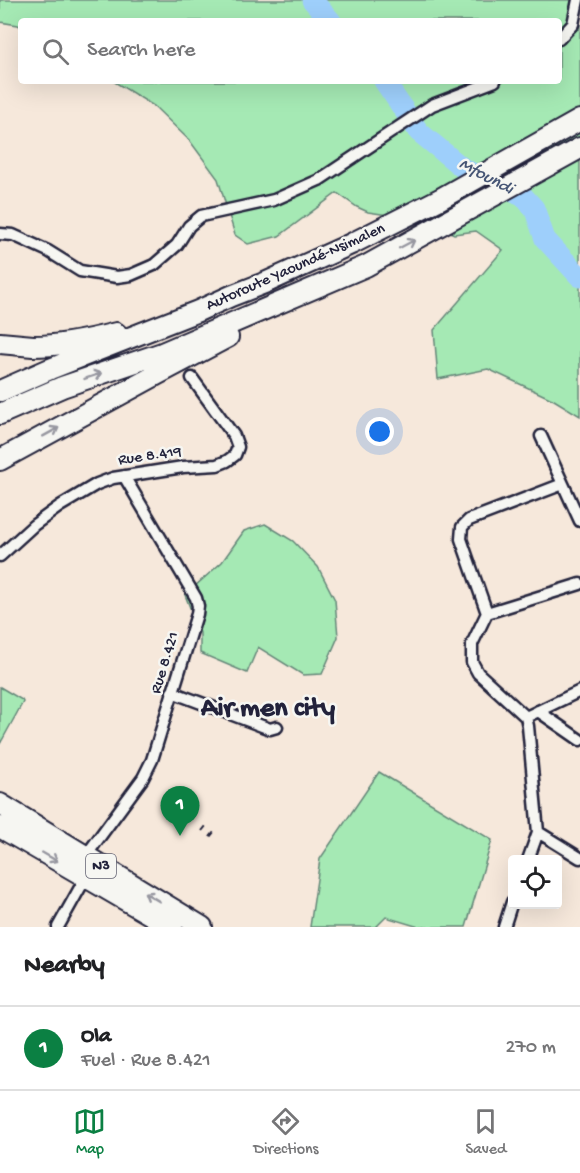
<!DOCTYPE html>
<meta charset="utf-8">
<style>
:root{--surface:#fff;--page:#f2f2f2;--text:#202124;--muted:#757577;--line:#e0e0e0;--accent:#0b8043}
body{margin:0;font-family:"Gochi Hand",sans-serif;background:var(--page);color:var(--text)}
.controls{position:absolute;right:18px;bottom:18px;display:grid;overflow:hidden;border-radius:6px;box-shadow:0 6px 24px #0002}
.controls button{width:54px;height:54px;display:grid;place-items:center;padding:0;border:0;border-bottom:2px solid var(--line);background:var(--surface);color:var(--text);font:30px sans-serif}
.you{position:absolute;left:380px;top:432px;width:21px;height:21px;margin:-15px;border:4px solid #fff;border-radius:50%;background:#1a73e8;box-shadow:0 0 0 9px #1a73e833}
.badge{display:grid;place-items:center;width:39px;height:39px;border-radius:50%;background:var(--accent);color:#fff;font-size:20px;font-weight:700}
.pin{position:absolute;translate:-50% -50px;filter:drop-shadow(0 2px 3px #0008)}
.pin::after{content:'';position:absolute;top:32px;width:21px;height:18px;background:inherit;clip-path:polygon(0 0,100% 0,50% 100%)}
.list{margin:0;padding:0;list-style:none}
h2{display:flex;justify-content:space-between;align-items:center;height:78px;margin:0;padding:0 24px;font-size:26px}
h2 small{font-size:20px;font-weight:400;color:var(--muted)}
.list li{display:grid;grid-template-columns:39px 1fr auto;gap:18px;align-items:center;box-sizing:border-box;height:84px;padding:0 24px;border-top:2px solid var(--line)}
.list b{display:block;font-size:22px;white-space:nowrap}
.list p{margin:0;font-size:20px;white-space:nowrap;color:var(--muted)}
.list em{font-size:20px;font-style:normal;color:var(--muted)}
.icon{flex:none;width:33px;height:33px;fill:none;stroke:currentColor;stroke-width:2;stroke-linecap:round;stroke-linejoin:round}
.map{position:relative;flex:none;width:580px;height:927px;overflow:hidden}
.search{position:absolute;background:var(--surface);box-shadow:0 6px 24px #0002;left:18px;right:18px;top:18px;height:66px;display:flex;align-items:center;gap:15px;box-sizing:border-box;padding:0 21px;border-radius:6px;color:var(--muted);font-size:22px}
.sheet{height:162px;background:var(--surface)}
nav{display:flex;justify-content:space-around;align-items:center;box-sizing:border-box;height:84px;border-top:2px solid var(--line);background:var(--surface);font-size:16px;color:var(--muted)}
nav a{display:grid;justify-items:center;gap:3px}
nav .on{color:var(--accent)}
.map>svg:first-child{display:block}
.green{fill:#a5e9b4;stroke:#648678;stroke-width:1.5}
.lines{fill:none;stroke-linecap:round;stroke-linejoin:round}
.river{stroke:#9ecffb;stroke-width:21}
.street-casing{stroke:#22223b;stroke-width:15}
.highway-casing{stroke:#22223b;stroke-width:24}
.path{stroke:#22223b;stroke-width:2;stroke-dasharray:6 4.5;stroke-linecap:butt}
.street{stroke:#f6f6f2;stroke-width:10}
.highway{stroke:#f6f6f2;stroke-width:20}
.oneway{stroke:#9797a0}
.labels{text-anchor:middle;dominant-baseline:central;stroke-width:5;stroke-linejoin:round;paint-order:stroke}
.shield{fill:#f6f6f2;stroke:#626272;stroke-width:1.5}
.shield-label{font-size:15px;font-weight:bold;fill:#22223b}
.street-label{font-size:16px;fill:#22223b;stroke:#f6f6f2}
.water-label{font-size:18px;font-style:italic;fill:#475675;stroke:#f6f6f2}
.town-label{font-size:28px;font-weight:bold;fill:#22223b;stroke:#f6f6f2}
</style>
<div class="map">
<svg width="580" height="927" viewBox="0 0 580 927">
<rect width="100%" height="100%" fill="#f6e8db"/>
<filter id="ink" filterUnits="userSpaceOnUse"><feTurbulence type="fractalNoise" baseFrequency=".0167" numOctaves="2"/><feDisplacementMap in="SourceGraphic" scale="12" xChannelSelector="R" yChannelSelector="G"/><feConvolveMatrix kernelMatrix="1 2 1 2 8 2 1 2 1" color-interpolation-filters="sRGB"/></filter>
<g filter="url(#ink)">
<!-- green -->
<path class="green" d="M0 0H580V416L554 400 488 369 438 379 434 330 503 250 476 231 454 234 432 223 422 220 368 212 357 207 337 193 279 236 248 244 235 235 218 179 190 141 154 106 113 81H559V21H21V27L18 25 0 22Z
M265 524 293 541 318 567 335 600 338 637 322 674 303 675 258 647 247 673 200 653V633L185 595 222 562 244 531Z
M0 687 22 700 23 702 0 744Z
M379 772 492 840 466 927H419L386 917 376 927H310L320 859Z"/>
<g class="lines">
<!-- river -->
<path class="river" d="M312 0 331 21
M384 81 419 132 464 169 524 197 534 208 545 239 580 277"/>
<!-- street casing -->
<g class="street-casing">
<path id="street" d="M559 39 573 24 578 0
M0 234 13 235 48 251 80 271 117 277 131 275 154 265 177 245 189 226 201 216 274 200 319 180 432 105 495 81
M541 436 580 521
M0 556 34 525 60 506 97 484 113 478 183 467 217 465 227 461 235 455 238 447 234 436 192 378
M487 613 580 584
M172 692 270 729 277 727
M538 711 580 740
M526 717 580 691
M538 832 580 858
M85 857 143 778 152 760 197 614 198 606 196 598 124 476
M528 860 538 832 528 726 526 717 478 673 472 662V644L487 613 461 539 462 527 469 520 563 484
M58 927 86 877
M504 927 512 902"/>
</g>
<!-- highway casing -->
<g class="highway-casing">
<path id="highway" d="M0 343C11 344 22 345 33 346 60 346 89 340 116 333
M0 391 50 369 198 311 231 296 267 282 351 244 440 199 580 120
M0 414 62 387 162 353 366 266 580 148
M0 460 158 374 228 337
M0 804 202 927
M0 827 172 927"/>
</g>
<!-- path -->
<path class="path" d="M202 831 206 826
M210 837 214 832"/>
<!-- street -->
<use href="#street" class="street"/>
<!-- highway -->
<use href="#highway" class="highway"/>
</g>
<!-- one-way arrows -->
<defs><path id="oneway-shaft" d="M-6 0H5M1.5-3L5.5 0L1.5 3" fill="none" stroke-width="1.6" stroke-linecap="round" stroke-linejoin="round" transform="scale(1.5)"/></defs>
<g class="oneway">
<use href="#oneway-shaft" transform="translate(407 244) rotate(-28)"/>
<use href="#oneway-shaft" transform="translate(93 376) rotate(-19)"/>
<use href="#oneway-shaft" transform="translate(51 432) rotate(-29)"/>
<use href="#oneway-shaft" transform="translate(50 857) rotate(30)"/>
<use href="#oneway-shaft" transform="translate(152 897) rotate(-149)"/>
</g>
</g>
<g class="labels">
<!-- shield labels -->
<rect class="shield" x="86" y="854" width="30" height="24" rx="4.5"/>
<g class="shield-label">
<text x="101" y="866">N3</text>
</g>
<!-- street labels -->
<g class="street-label">
<text transform="translate(296 268) rotate(-24)">Autoroute Yaoundé-Nsimalen</text>
<text transform="translate(150 457) rotate(-8)">Rue 8.419</text>
<text transform="translate(166 663) rotate(-73)">Rue 8.421</text>
</g>
<!-- water labels -->
<g class="water-label">
<text transform="translate(486 177) rotate(28)">Mfoundi</text>
</g>
<!-- town labels -->
<g class="town-label">
<text x="268" y="709">Air men city</text>
</g>
</g>
</svg>
<div class="controls">
<button><svg class="icon" aria-label="locate" viewBox="0 0 24 24"><circle cx="12" cy="12" r="6"/><path d="M12 2v4M12 18v4M2 12h4M18 12h4"/></svg></button>
</div>
<div class="you"></div>
<div class="pin badge" style="left:180px;top:836px">1</div>
<div class="search"><svg class="icon" aria-label="search" viewBox="0 0 24 24"><circle cx="10" cy="10" r="6"/><path d="M15 15l6 6"/></svg>Search here</div>
</div>
<section class="sheet">
<h2>Nearby<small></small></h2>
<ul class="list">
<li><span class="badge">1</span><div><b>Ola</b><p>Fuel · Rue 8.421</p></div><em>270 m</em></li>
</ul>
</section>
<nav>
<a class="on"><svg class="icon" aria-label="map" viewBox="0 0 24 24"><path d="M3 6l6-2 6 2 6-2v14l-6 2-6-2-6 2zM9 4v14M15 6v14"/></svg>Map</a>
<a><svg class="icon" aria-label="directions" viewBox="0 0 24 24"><path d="M12 3l9 9-9 9-9-9zM9 14v-3h6M13 9l2 2-2 2"/></svg>Directions</a>
<a><svg class="icon" aria-label="saved" viewBox="0 0 24 24"><path d="M7 4h10v16l-5-4-5 4z"/></svg>Saved</a>
</nav>
